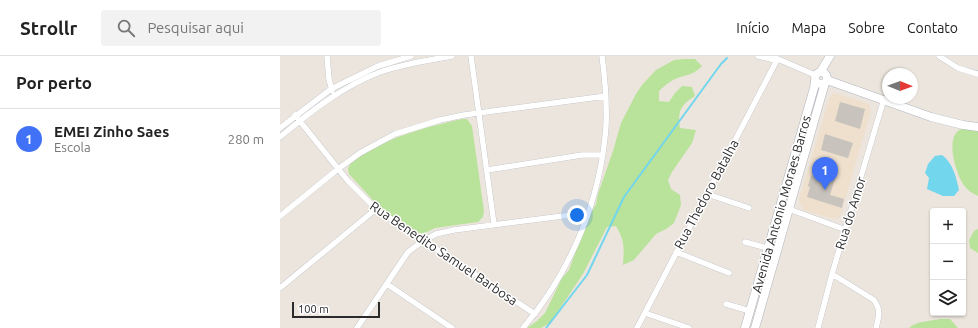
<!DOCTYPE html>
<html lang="pt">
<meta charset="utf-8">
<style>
:root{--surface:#fff;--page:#f2f2f2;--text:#222;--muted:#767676;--line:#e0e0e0;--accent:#4071f7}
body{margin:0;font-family:Ubuntu,sans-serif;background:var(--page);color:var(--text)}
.controls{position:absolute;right:12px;bottom:12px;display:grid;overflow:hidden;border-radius:4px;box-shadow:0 1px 3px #0004}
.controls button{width:36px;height:36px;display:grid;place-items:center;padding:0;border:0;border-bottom:1px solid var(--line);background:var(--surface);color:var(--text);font:20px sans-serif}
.compass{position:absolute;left:602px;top:12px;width:36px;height:36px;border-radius:50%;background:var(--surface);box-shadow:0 1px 3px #0004;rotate:91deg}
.scale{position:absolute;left:12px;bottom:10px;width:88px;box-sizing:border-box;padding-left:4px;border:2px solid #2b2b2b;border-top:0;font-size:11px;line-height:14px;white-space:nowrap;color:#2b2b2b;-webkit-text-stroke:3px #fff;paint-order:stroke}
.you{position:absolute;left:297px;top:159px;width:14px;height:14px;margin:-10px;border:3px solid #fff;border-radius:50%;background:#1a73e8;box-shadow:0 0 0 6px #1a73e833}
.badge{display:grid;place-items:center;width:26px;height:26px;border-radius:50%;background:var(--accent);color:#fff;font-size:13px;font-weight:700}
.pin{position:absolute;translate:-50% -33px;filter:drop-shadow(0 1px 2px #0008)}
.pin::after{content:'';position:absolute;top:21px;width:14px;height:12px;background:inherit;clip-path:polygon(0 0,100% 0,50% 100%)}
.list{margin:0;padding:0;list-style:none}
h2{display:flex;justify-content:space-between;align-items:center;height:52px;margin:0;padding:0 16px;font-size:17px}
h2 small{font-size:13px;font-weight:400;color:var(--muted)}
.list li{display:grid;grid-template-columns:26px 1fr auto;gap:12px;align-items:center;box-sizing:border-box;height:60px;padding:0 16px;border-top:1px solid var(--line)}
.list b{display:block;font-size:15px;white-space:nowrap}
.list p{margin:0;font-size:13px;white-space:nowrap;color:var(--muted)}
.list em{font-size:13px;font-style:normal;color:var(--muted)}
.icon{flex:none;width:22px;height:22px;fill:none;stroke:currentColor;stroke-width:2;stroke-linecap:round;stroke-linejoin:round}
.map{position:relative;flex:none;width:698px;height:272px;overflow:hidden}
header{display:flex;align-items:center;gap:24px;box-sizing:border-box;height:56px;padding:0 20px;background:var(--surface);border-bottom:1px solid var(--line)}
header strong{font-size:19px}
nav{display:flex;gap:22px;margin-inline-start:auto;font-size:14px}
.search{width:280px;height:36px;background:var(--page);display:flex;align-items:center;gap:10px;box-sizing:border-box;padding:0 14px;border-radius:4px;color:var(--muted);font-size:15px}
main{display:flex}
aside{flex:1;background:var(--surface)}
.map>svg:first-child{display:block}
.education{fill:#eee0cd}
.green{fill:#b9e29a}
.water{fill:#72d6ed}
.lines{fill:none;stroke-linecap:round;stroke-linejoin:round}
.stream{stroke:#72d6ed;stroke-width:2}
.building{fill:#c8c3bc}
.street-casing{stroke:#b1b5be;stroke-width:6}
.secondary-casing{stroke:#b1b5be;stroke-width:9}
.street{stroke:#fff;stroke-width:5.5}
.secondary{stroke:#fff;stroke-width:8}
.labels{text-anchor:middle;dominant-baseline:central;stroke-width:3;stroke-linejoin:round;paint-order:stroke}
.street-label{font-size:13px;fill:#2b2b2b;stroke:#fff}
</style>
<header>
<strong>Strollr</strong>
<div class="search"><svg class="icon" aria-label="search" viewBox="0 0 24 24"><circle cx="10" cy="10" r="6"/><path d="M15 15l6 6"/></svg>Pesquisar aqui</div>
<nav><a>Início</a><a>Mapa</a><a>Sobre</a><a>Contato</a></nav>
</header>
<main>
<aside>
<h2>Por perto<small></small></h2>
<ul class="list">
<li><span class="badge">1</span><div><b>EMEI Zinho Saes</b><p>Escola</p></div><em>280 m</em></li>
</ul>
</aside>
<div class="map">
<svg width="698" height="272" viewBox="0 0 698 272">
<rect width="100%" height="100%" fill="#ece5dd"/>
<!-- education -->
<path class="education" d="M554 37 584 46 589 49 591 55 560 161 557 163 550 162 524 154 520 148 519 144 548 47 551 40Z"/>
<!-- green -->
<path class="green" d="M404 3H415L422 10C412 20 407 18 395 23 389 26 384 30 379 35V45L389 46 395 37 402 30 412 31 415 40C401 49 397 55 400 72L416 74 412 87 392 116 388 124 391 133 400 139 401 149 394 167 386 173 376 178 354 204 343 209C344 191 345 186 336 170L327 171 303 218 270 267 261 272H247L257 265 265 257 282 222 289 214 296 195 304 169 316 148 318 138 333 95 341 67 356 38 362 29 376 14 394 4Z
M182 63H187L192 70 204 155 203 161 198 166 155 172 145 177H139L101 153 69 118 68 113C70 106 76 104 81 100 111 80 147 71 182 63Z
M687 72H698V140C692 137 687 134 683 128 676 117 666 85 678 75 680 73 685 72 687 72Z
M698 173V197L690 192 689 184 694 175Z
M660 263H670L678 272H629C636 265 651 265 660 263Z"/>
<!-- water -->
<path class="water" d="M662 99C673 107 676 121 679 134L674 140H663L647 133 649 122 645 117 648 108 655 100Z"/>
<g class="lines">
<!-- stream -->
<path class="stream" d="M266 272 307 219 344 141 441 8 447 2"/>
</g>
<!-- building -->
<path class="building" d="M560 46 585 53 580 73 555 65Z
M545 78 573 87 568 102 541 94Z
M538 107 558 113 550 139 564 143 562 152 527 141 530 131 528 130 531 119 534 120Z"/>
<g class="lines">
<!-- street casing -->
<g class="street-casing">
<path id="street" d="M47 0 49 23 52 35
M191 0 214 168
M478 0 495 4
M491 0 535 19
M659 0 678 12 698 18
M15 59 68 125 96 153 255 258
M0 72 51 33 98 10 131 0
M0 81C31 55 62 31 100 16 123 8 148 4 172 0
M207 114 302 99H323
M427 138 469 152
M506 152 566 174
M0 160 58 113 80 97 115 78 160 64 184 59 326 40
M465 186 491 193
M396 196 449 217
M552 218 594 244C601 254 599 260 596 272
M107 228 172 272
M0 232 96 153
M446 248 470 255
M365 257 409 272
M77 272 128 196 143 185 156 178 174 174 283 160 297 159 307 161
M243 272C291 216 321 143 326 70 327 47 325 23 322 0
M357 272 497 4
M538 272 552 218 604 43"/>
</g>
<!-- secondary casing -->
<g class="secondary-casing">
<path id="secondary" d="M541 15 550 0
M535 22a6 6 0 1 1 12 0a6 6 0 1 1-12 0Z
M547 24 651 61 683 69 698 71
M465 272 534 32 535 25
M475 272 545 27"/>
</g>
<!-- street -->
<use href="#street" class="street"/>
<!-- secondary -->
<use href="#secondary" class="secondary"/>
</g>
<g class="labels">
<!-- street labels -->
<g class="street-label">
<text transform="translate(426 138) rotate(-62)">Rua Thedoro Batalha</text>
<text transform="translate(501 148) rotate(-74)">Avenida Antonio Moraes Barros</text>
<text transform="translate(570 157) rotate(-73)">Rua do Amor</text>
<text transform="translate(164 197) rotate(34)">Rua Benedito Samuel Barbosa</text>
</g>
</g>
</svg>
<div class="controls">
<button>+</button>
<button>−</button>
<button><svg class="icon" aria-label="layers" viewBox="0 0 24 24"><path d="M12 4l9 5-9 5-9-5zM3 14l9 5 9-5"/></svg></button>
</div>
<svg class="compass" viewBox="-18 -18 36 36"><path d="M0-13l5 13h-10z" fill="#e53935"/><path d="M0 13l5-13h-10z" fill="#767676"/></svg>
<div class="scale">100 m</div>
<div class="you"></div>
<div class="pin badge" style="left:545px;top:134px">1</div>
</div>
</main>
